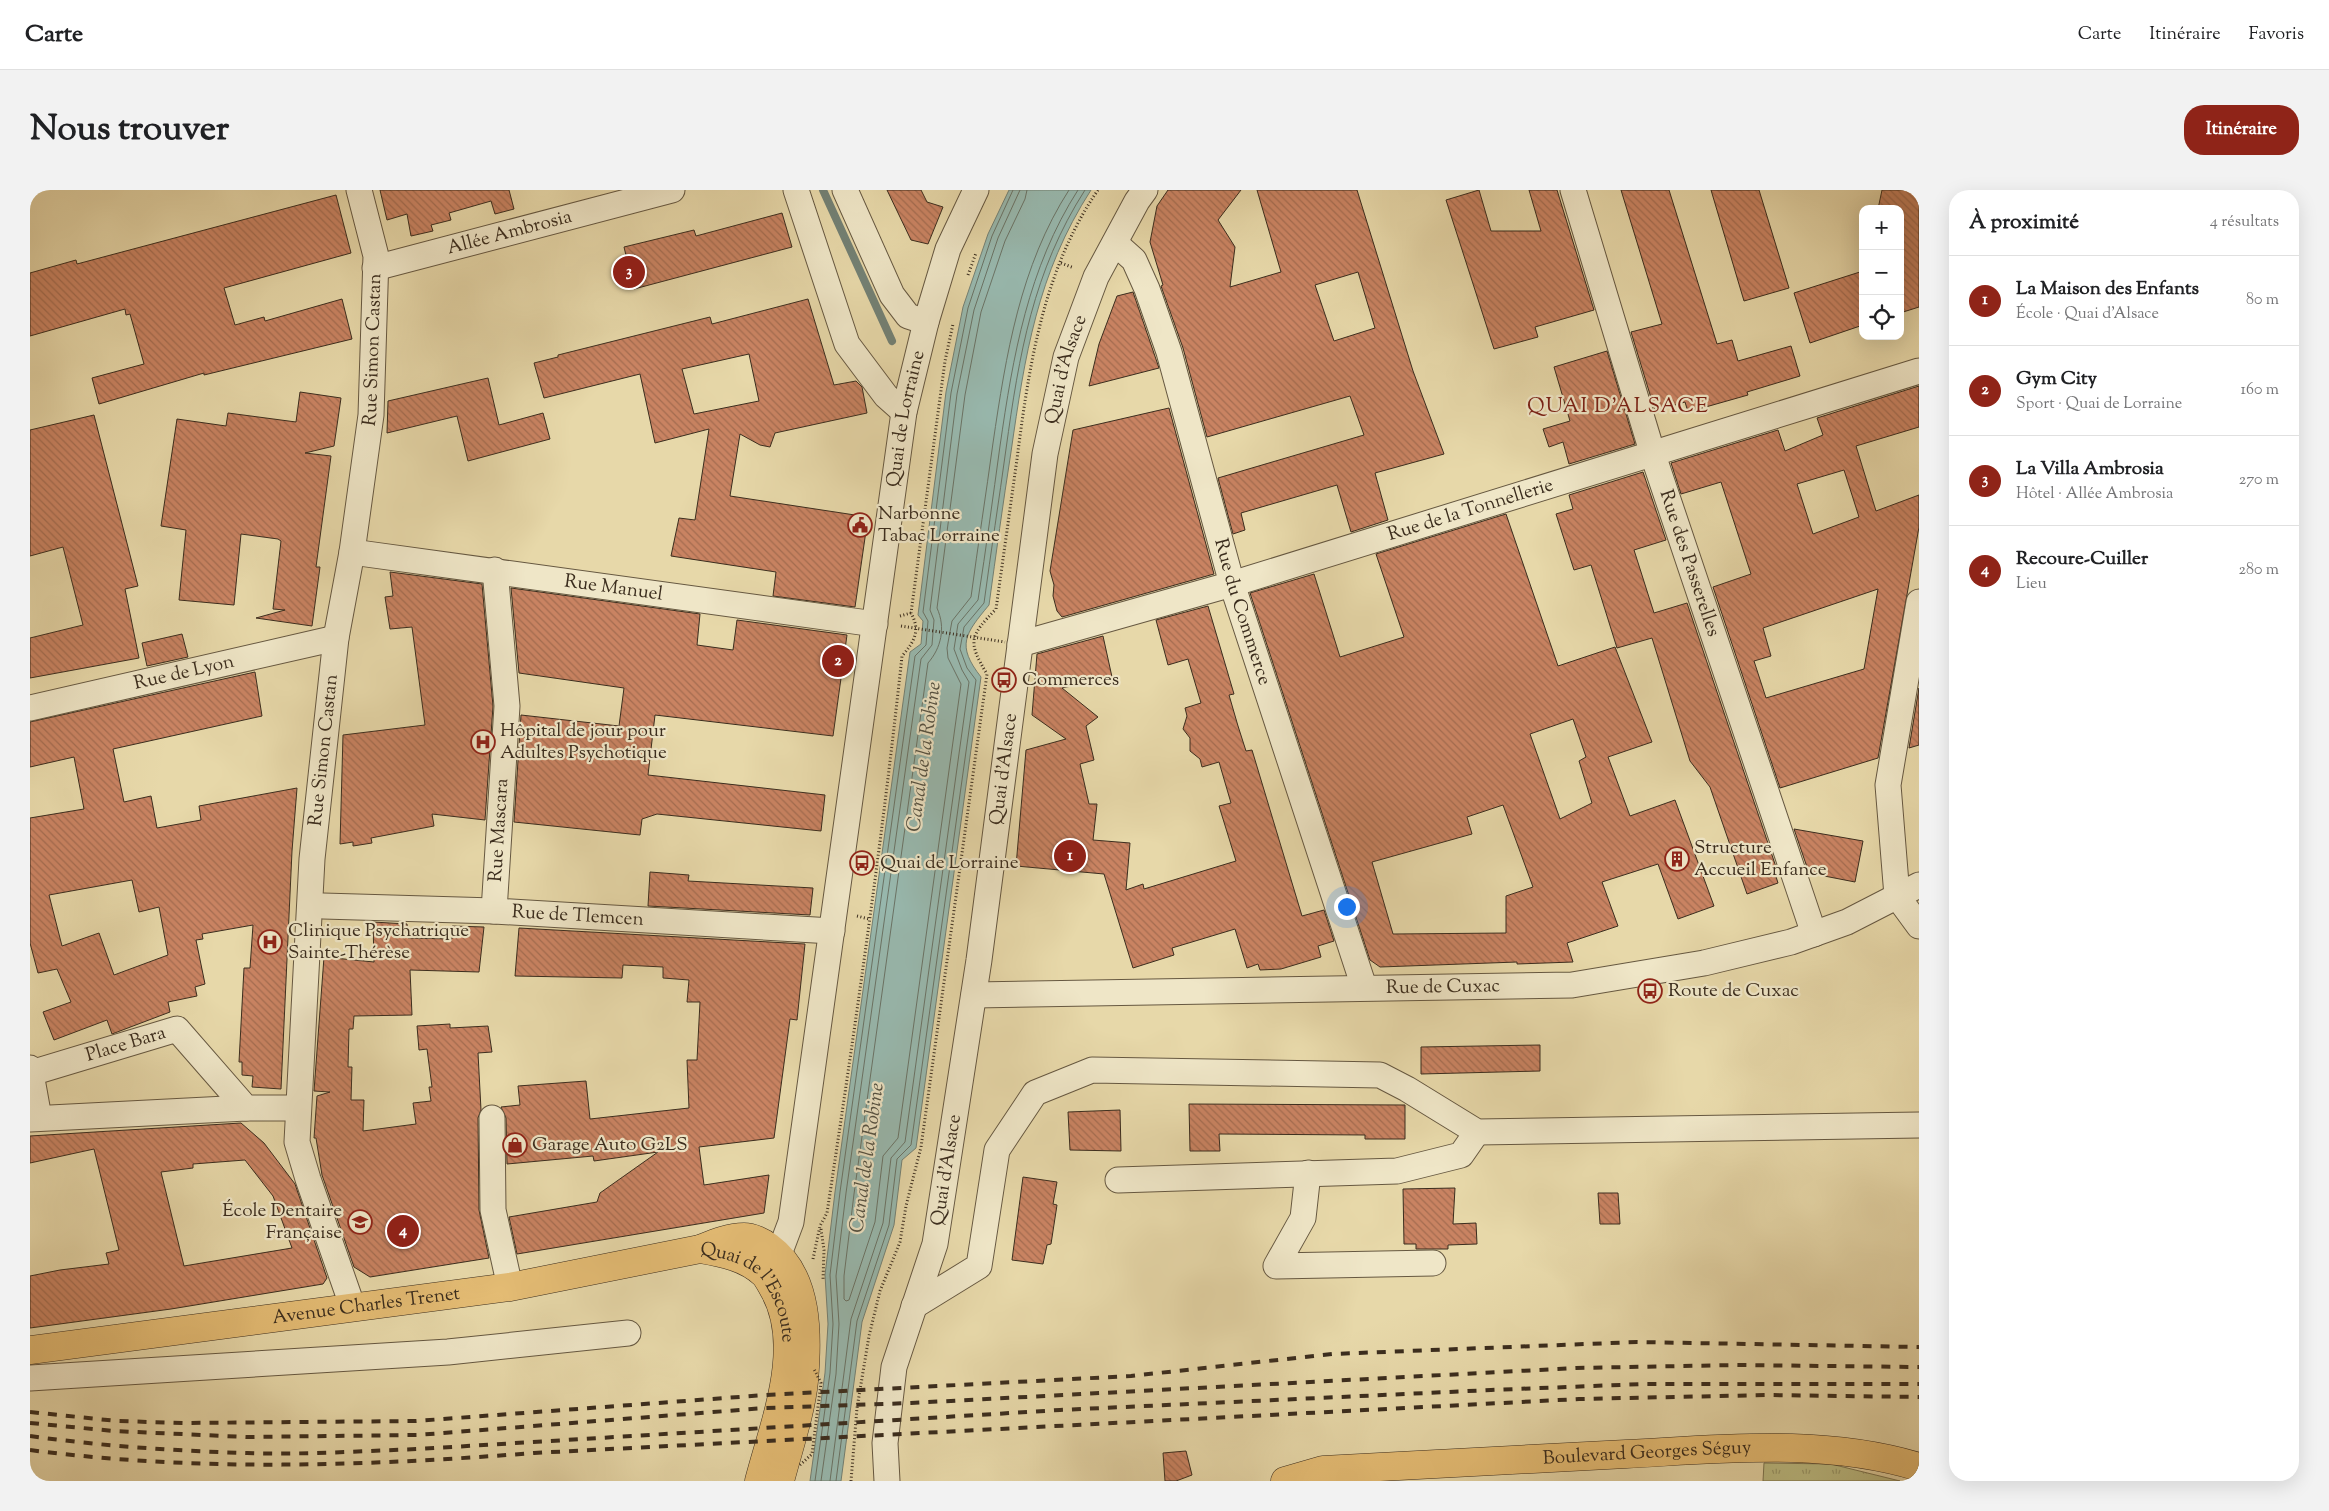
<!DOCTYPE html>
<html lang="fr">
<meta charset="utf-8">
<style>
:root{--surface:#fff;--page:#f2f2f2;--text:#202124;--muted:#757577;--line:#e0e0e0;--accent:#8f2418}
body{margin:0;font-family:"Sorts Mill Goudy",serif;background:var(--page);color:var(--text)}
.controls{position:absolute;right:15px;top:15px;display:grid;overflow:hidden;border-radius:10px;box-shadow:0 5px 20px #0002}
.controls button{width:45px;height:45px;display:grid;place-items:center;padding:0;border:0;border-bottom:1px solid var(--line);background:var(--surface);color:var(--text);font:25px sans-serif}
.you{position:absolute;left:1316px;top:716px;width:18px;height:18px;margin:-12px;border:4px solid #fff;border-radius:50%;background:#1a73e8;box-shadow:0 0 0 8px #1a73e833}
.badge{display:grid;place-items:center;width:32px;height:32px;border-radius:50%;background:var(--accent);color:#fff;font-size:16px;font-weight:700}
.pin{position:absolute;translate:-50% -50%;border:2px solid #fff;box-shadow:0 1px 5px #0006}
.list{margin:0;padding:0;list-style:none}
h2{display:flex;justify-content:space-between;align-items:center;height:65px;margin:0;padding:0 20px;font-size:21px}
h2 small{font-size:16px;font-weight:400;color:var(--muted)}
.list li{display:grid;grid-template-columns:32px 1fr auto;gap:15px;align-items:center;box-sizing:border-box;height:90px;padding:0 20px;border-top:1px solid var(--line)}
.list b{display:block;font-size:19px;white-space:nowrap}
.list p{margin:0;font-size:16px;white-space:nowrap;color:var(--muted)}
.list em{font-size:16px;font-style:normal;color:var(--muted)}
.icon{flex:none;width:28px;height:28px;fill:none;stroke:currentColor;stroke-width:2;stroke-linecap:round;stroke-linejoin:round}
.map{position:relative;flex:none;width:1889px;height:1291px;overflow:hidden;border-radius:20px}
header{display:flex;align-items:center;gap:30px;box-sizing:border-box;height:70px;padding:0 25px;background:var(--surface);border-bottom:1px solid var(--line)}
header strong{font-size:24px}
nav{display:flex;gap:28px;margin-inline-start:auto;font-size:18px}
.intro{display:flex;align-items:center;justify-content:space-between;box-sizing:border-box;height:120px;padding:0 30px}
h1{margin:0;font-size:35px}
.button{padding:12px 22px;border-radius:20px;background:var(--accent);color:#fff;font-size:18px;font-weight:700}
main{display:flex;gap:30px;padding:0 30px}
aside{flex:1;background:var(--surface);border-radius:20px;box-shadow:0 5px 20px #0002}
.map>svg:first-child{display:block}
.grass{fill:url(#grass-tufts);stroke:#7c7551}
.water{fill:#98b9af;stroke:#738175}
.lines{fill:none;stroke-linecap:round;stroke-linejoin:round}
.shore{stroke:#6a7366;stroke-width:1}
.stream{stroke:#738175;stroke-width:8}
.building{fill:url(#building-back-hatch);stroke:#3b2d1e;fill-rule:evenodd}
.minor-casing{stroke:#665841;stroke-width:27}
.major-casing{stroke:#3b2d1e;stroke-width:29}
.path{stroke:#3b2d1e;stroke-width:3;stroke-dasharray:1 2.5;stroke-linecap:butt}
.minor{stroke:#efe6c7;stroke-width:25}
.major{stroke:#e4bc74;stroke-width:28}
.rail{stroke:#3b2d1e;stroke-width:4;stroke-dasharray:9 9;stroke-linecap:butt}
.path-bridge{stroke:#3b2d1e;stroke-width:3;stroke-dasharray:1 2.5;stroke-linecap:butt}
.labels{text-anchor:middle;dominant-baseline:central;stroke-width:4.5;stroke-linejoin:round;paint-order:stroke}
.street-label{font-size:19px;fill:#3b2d1e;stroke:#efe6c7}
.poi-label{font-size:19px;fill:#3b2d1e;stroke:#efe6c7;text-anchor:start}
.water-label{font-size:20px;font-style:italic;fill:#525042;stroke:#efe6c7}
.quarter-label{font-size:21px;letter-spacing:1px;fill:#7a1f14;stroke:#efe6c7}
</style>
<header>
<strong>Carte</strong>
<nav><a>Carte</a><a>Itinéraire</a><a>Favoris</a></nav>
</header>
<div class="intro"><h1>Nous trouver</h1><a class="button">Itinéraire</a></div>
<main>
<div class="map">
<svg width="1889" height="1291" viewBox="0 0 1889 1291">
<defs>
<pattern id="grass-tufts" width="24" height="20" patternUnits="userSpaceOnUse" patternTransform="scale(1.25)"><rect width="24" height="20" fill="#bcbd84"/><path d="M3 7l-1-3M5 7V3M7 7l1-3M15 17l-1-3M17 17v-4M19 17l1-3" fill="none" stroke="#9a9a6b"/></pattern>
<pattern id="building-back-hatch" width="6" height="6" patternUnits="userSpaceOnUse" patternTransform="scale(1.25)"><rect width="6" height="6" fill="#c98362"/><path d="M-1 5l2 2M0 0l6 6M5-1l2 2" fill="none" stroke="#a46c50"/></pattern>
</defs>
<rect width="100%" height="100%" fill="#e7d8a9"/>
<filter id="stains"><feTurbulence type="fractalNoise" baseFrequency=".004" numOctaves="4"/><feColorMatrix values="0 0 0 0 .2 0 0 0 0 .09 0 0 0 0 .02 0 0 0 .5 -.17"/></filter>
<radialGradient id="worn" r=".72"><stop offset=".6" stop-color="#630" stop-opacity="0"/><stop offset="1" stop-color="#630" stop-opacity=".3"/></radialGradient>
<!-- grass -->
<path class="grass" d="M1734 1273 1801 1274 1870 1291H1733Z"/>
<!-- water -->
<path class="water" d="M979 0H1061C1007 84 995 165 981 262 973 313 966 364 959 415 935 444 926 455 951 487L886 958 872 970 864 1035 832 1132 811 1291H780L795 1183 798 1134 795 1085 805 1002 880 462 891 454 893 431 888 425 916 202 933 117 958 44Z"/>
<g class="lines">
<!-- shore -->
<path class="shore" d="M997 0 995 9 975 51 951 122 935 205 907 418C916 438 911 458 898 473L824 1004 814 1086V1109L816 1111 819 1110 845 1032 853 966 868 948 931 494 918 468 917 458 922 431 941 407C948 355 956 304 963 253 976 165 990 76 1039 0
M785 1291 800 1183 803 1134 800 1085 810 1002 885 466 896 455 898 431 893 422 921 203 938 118 962 46 983 0
M791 1291 806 1184 809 1134 806 1086 816 1003 891 469 902 455 904 430 900 420 927 204 944 120 968 48 990 0
M800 1291 821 1129 853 1033 861 968 875 952 939 492 932 480 924 459 928 434 948 410C956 359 963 307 970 256 983 166 998 78 1048 0
M806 1291 827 1131 859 1035 867 969 881 955 946 490 937 478 930 459 934 437 954 413C961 361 969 310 976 259 989 165 1003 81 1055 0"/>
<!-- stream -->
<path class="stream" d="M793 0 862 151"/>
</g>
<!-- building -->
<path class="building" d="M350 0H479L484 19 465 24 461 11 419 23 421 30 401 35 403 41 381 46 377 24 357 30Z
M857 0H891L897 12 913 17 898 54 881 50Z
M1138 0H1211L1188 30 1205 57 1200 97 1251 82 1227 0H1327L1383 181 1414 264 1345 283 1358 330 1321 342 1307 295 1211 323 1215 340 1203 344 1188 288 1334 245 1320 206 1177 247 1153 158 1131 96 1133 95 1120 52 1127 16ZM1328 82 1345 138 1304 151 1285 95Z
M1449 0 1461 41H1511L1499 0H1527L1564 120 1505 137 1508 147 1464 159 1416 10Z
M1591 0H1639L1687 154 1702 150 1708 171 1761 156 1770 186 1717 202 1718 205 1658 222 1655 212 1625 221 1601 142 1632 134Z
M1681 0H1729L1759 98 1714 111Z
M1852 0H1889V117L1870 123V19H1848Z
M306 5 321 63 194 98 205 135 234 127 235 131 312 109 322 149 174 185V183L69 214 62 188 114 174 100 124 96 125 95 119 0 146V83L46 70 47 74Z
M752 23 762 57 604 99 594 57 664 40 666 46Z
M1833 81V135L1780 153 1764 103Z
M1103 102 1129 178 1059 196 1069 154 1087 106Z
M778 109 804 195 826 191 832 197 837 223 745 243 740 257 730 255 710 244 700 306 838 327 825 417 743 406 746 382 641 366 649 328 665 330 679 239 625 253 610 184 514 208 504 173 528 167V165L680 127 682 134ZM719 164 729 211 664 224 652 179Z
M1577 161 1605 254 1539 274 1533 252 1519 257 1513 239 1540 231 1524 177Z
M458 188 469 235 513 223 520 249 438 271 427 226 357 243 358 211Z
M1889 196V237L1826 256 1846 321 1889 305V337L1848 568 1750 598 1683 397 1721 384 1691 292 1651 304 1641 273 1748 240 1755 261 1793 245 1787 228ZM1814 280 1829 327 1783 344 1767 294ZM1848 399 1834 479 1736 508 1724 471 1741 466 1733 438Z
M270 202 311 208 304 256 275 263 301 266 286 377H290L282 436 226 428 255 420 243 419 251 351 248 349 211 344 204 415 149 410 156 340 131 336 147 229 196 236 198 223 266 232Z
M1139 218 1184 384 1032 427 1027 421 1023 406 1024 395 1020 381 1043 240Z
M64 225 108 396 95 399 109 468 0 488V448L53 435 33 357 0 366V240Z
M1613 282 1636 350 1604 360 1624 423 1657 413 1746 677H1743L1748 693 1717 704 1680 597 1660 571 1622 448 1587 458 1561 375 1544 380 1526 324 1543 319 1539 305Z
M1476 324 1528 476 1585 457 1622 552 1578 567 1600 626 1645 610 1684 716 1648 729 1628 674 1572 692 1588 736 1537 753 1543 772 1487 774V772L1350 777 1340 770 1220 403 1284 384 1310 467 1374 447 1346 364ZM1543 529 1556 567 1549 571 1562 613 1530 629 1500 544ZM1473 615 1503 697 1476 706V743L1363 744 1342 672 1442 644 1437 627Z
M360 382 452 394 463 516 455 630 402 624 404 636 341 648 342 653 323 656V652L310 654 313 545 395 535 382 437 360 439 355 407 363 406Z
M481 398 670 424 667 455 703 460 707 430 817 445 803 546 625 525 618 585 795 605 791 641 627 624 612 629 610 645 484 632 491 525 589 536 594 498 489 483Z
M1178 416 1204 504 1199 505 1208 536 1216 561 1222 560 1272 726 1294 720 1304 751 1288 756 1291 767 1251 779 1230 780 1228 774 1217 778 1205 739 1142 758 1144 765 1103 778 1074 684 986 676 996 560 1036 549 1002 525 1007 464 1073 446 1082 487 1032 498 1068 527 1056 536 1064 570 1050 574 1059 614H1067L1063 650 1100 653 1096 700 1113 694 1114 699 1206 671 1189 616 1201 613 1189 572 1172 577 1170 569 1160 561V548L1153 539 1157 526 1155 518 1171 513 1158 469 1138 475 1126 430Z
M152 444 158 467 117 476 112 453Z
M225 482 232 526 83 559 94 612 121 606 127 638 171 630 169 616 267 598 262 661 251 899 222 897 223 886 212 885V872H209L214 778H220L223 735 172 744 173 749 166 750 175 794 165 797 167 806 138 812 140 822 82 844 77 830 24 850 13 822 41 812 27 779 8 783 0 753V628L54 619 44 567 0 577V532ZM102 690 109 722 129 717 138 765 84 785 69 743 32 756 19 705Z
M1889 498V555L1879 558Z
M1764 639 1833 651 1825 692 1779 683Z
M620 682 659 685 658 691 783 698 780 725 618 716Z
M343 732 377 734 378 748 422 749V736L454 737 449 782 380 780 382 825 324 826 323 839H319L318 877H322L321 910H334L333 941 386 934 383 913 401 911 399 897H402L397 859 389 860 387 836 420 834V838L458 836 462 862 448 863 451 920 448 928 449 1020 459 1068 340 1087 324 1077 292 985 286 948H284L287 906 300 902 284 901 294 767 344 772Z
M489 738 775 754 767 830 760 829 744 948 669 957 674 995 739 985 734 1023 487 1064 479 1027 567 1012 570 1003 628 962 564 971 563 966 477 974 476 928 471 917 490 915 488 896 556 891 560 929 659 918 657 870H667L670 812H657L659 790 633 788V777L593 775 592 788 485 786Z
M1510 855V881L1391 884V857Z
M1159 914 1375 915V949H1335V945L1189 944 1190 961H1160Z
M1090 920 1091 961 1040 960 1038 922Z
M211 933 234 953 265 994 297 1088 293 1094 141 1119 0 1138V1086L30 1080 79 1074 76 1063 89 1060 64 959 0 973V946ZM215 970 243 1006 262 1058 154 1076 131 982 163 978V974Z
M993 987 1027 992 1023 1014 1027 1015 1021 1054 1017 1055 1013 1074 982 1070Z
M1425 998 1423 1034 1446 1033 1447 1054 1418 1055V1059H1386V1054H1374L1373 999Z
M1568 1003H1588L1590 1034H1570Z
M1156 1261 1162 1285 1146 1291H1135L1133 1263Z"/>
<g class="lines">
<!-- minor casing -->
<g class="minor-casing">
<g id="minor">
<path d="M766 0 817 154 856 206 874 222"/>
<path d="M815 0 862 105 878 126 896 132"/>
<path id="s1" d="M1543 0 1623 265 1784 744"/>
<path id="s2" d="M1085 53 1104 70 1117 99 1139 162 1202 394 1334 797"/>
<path id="s3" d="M345 78 642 0"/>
<path id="s4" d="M322 362 845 434"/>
<path id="s5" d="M990 454 1202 394 1889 181"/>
<path id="s6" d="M0 518 306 448"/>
<path d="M1867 706 1858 595 1889 412"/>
<path d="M1867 706 1889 736"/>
<path id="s7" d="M293 716 464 721 802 741"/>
<path id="s8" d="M464 721 477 516 465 380"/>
<path id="s9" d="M944 805 1542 795 1674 773 1761 752 1817 732 1889 695"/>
<path d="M0 878 9 928"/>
<path id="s10" d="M1 883 147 839 216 918H268"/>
<path d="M462 928 463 1020 480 1097"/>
<path d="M0 929 216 918"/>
<path d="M1278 983 1273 1028 1246 1076 1403 1073"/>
<path d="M1088 990 1367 981 1431 965 1447 942"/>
<path id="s11" d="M738 1080 749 1064 761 1032 874 222 896 132 918 59 946 0"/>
<path d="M884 1116 949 1076 967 960 1005 903 1062 880 1350 885 1377 899 1447 942 1889 935"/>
<path id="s12" d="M323 1118 278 989 267 952 282 669 306 448 322 362 341 225 346 66 329 0"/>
<path d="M0 1188 418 1162 598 1143"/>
<path id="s13" d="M857 1291 855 1253 864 1177 905 1054 949 770 1015 264 1036 167 1066 87 1107 11 1115 0"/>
</g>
</g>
<!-- major casing -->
<g class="major-casing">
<g id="major">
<path id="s14" d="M670 1059C693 1063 716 1067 734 1084 738 1088 741 1095 744 1100 776 1157 744 1233 729 1291"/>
<path id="s15" d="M0 1160 480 1097 670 1059C685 1053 699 1047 714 1047 722 1047 733 1052 739 1057 779 1086 778 1146 774 1191 771 1222 758 1260 750 1291"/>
<path id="s16" d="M1255 1291 1293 1280C1394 1275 1495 1270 1596 1264 1693 1259 1794 1248 1889 1277"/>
</g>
</g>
<!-- path -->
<path class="path" d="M1031 73 1044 78
M938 85 946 63
M870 426 881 423
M827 726 839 729
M791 1039 794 1060 793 1090
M783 1069 790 1036 797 1023C825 838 852 653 872 466 884 452 891 441 881 423L915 171 923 134
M821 1291 827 1218 839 1146 850 1101 870 1052 876 1016 891 957 957 484C937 451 940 446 966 419 973 369 980 319 987 269 999 176 1013 80 1068 0"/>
<!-- minor -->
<use href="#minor" class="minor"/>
<!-- major -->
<use href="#major" class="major"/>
<!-- rail -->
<path class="rail" d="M0 1222 87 1231 154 1233 386 1231 735 1205 1101 1186 1302 1164 1607 1152 1889 1157
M0 1233 84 1241 216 1247 387 1245 735 1218 881 1213 1546 1178 1707 1175 1889 1177
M0 1246C71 1256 145 1261 217 1263 273 1265 331 1261 388 1259L1030 1220 1461 1200 1613 1194H1889
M0 1260C168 1282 336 1276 504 1263L1549 1209 1738 1205 1889 1207"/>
<!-- path-bridge -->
<path class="path-bridge" d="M871 436 975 452
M770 1275 782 1264 791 1193 784 1179"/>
</g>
<!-- icons -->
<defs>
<g id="civic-ring" transform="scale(1.25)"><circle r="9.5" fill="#efe6c7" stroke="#8f2418" stroke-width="1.5"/><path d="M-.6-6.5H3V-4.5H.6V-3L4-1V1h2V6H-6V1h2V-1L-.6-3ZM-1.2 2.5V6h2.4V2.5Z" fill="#8f2418"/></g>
<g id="bus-ring" transform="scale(1.25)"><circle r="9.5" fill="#efe6c7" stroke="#8f2418" stroke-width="1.5"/><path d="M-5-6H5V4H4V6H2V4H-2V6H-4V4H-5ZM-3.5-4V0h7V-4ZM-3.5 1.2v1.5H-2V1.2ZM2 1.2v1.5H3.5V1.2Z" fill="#8f2418"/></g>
<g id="hospital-ring" transform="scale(1.25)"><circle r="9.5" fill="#efe6c7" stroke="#8f2418" stroke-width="1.5"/><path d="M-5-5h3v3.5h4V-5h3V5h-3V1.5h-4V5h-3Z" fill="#8f2418"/></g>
<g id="building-ring" transform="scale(1.25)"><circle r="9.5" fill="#efe6c7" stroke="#8f2418" stroke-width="1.5"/><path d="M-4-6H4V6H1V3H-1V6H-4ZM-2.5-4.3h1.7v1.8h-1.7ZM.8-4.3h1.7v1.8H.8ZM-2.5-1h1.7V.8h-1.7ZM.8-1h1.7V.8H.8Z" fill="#8f2418"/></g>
<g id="shop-ring" transform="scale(1.25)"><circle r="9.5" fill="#efe6c7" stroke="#8f2418" stroke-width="1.5"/><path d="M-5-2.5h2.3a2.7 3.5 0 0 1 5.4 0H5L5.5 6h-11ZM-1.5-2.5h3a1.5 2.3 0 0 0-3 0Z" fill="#8f2418"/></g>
<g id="university-ring" transform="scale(1.25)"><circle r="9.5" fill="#efe6c7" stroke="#8f2418" stroke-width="1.5"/><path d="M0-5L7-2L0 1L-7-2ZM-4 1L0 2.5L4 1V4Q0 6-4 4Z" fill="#8f2418"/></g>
</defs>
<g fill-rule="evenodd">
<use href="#civic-ring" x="830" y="335"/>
<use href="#bus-ring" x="974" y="490"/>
<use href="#hospital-ring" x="453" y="552"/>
<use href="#building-ring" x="1647" y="669"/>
<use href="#bus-ring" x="832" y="673"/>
<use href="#hospital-ring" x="240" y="752"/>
<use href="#bus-ring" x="1620" y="801"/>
<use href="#shop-ring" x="485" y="955"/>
<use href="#university-ring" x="330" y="1032"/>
</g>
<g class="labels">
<!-- street labels -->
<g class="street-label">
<text stroke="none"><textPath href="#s3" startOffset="139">Allée Ambrosia</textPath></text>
<text stroke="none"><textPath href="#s12" startOffset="972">Rue Simon Castan</textPath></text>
<text stroke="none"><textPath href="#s13" startOffset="1129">Quai d'Alsace</textPath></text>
<text stroke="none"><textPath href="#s11" startOffset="865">Quai de Lorraine</textPath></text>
<text stroke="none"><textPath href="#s5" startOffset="470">Rue de la Tonnellerie</textPath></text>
<text stroke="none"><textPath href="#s1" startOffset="391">Rue des Passerelles</textPath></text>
<text stroke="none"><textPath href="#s4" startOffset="264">Rue Manuel</textPath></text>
<text stroke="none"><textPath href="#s2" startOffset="394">Rue du Commerce</textPath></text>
<text stroke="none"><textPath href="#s6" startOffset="158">Rue de Lyon</textPath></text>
<text stroke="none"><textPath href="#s12" startOffset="568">Rue Simon Castan</textPath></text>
<text stroke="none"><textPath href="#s13" startOffset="724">Quai d'Alsace</textPath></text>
<text stroke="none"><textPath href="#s8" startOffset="81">Rue Mascara</textPath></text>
<text stroke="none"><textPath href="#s7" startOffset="255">Rue de Tlemcen</textPath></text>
<text stroke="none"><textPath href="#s9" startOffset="469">Rue de Cuxac</textPath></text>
<text stroke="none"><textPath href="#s10" startOffset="99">Place Bara</textPath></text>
<text stroke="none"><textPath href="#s13" startOffset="319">Quai d'Alsace</textPath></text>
<text stroke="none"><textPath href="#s14" startOffset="72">Quai de l'Escoute</textPath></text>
<text stroke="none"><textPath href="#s15" startOffset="339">Avenue Charles Trenet</textPath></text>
<text stroke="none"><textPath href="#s16" startOffset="364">Boulevard Georges Séguy</textPath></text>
</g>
<!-- poi labels -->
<g class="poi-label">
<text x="848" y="324">Narbonne<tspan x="848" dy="22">Tabac Lorraine</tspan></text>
<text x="992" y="490">Commerces</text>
<text x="470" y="541">Hôpital de jour pour<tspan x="470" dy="22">Adultes Psychotique</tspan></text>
<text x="1664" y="658">Structure<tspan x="1664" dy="22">Accueil Enfance</tspan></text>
<text x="850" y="673">Quai de Lorraine</text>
<text x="258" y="741">Clinique Psychatrique<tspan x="258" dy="22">Sainte-Thérèse</tspan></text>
<text x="1638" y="801">Route de Cuxac</text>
<text x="502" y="955">Garage Auto G2LS</text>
<text x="312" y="1021" text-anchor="end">École Dentaire<tspan x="312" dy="22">Française</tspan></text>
</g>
<!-- water labels -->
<g class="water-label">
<text transform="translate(895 567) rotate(-82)">Canal de la Robine</text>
<text transform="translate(838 968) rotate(-82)">Canal de la Robine</text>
</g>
<!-- quarter labels -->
<g class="quarter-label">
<text x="1588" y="217">QUAI D'ALSACE</text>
</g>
</g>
<rect width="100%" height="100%" filter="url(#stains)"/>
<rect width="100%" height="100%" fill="url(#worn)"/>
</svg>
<div class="controls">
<button>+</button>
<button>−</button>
<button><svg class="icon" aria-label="locate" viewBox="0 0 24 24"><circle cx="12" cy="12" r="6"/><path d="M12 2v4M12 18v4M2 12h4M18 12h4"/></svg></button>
</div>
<div class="you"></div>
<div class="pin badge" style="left:1040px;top:666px">1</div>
<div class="pin badge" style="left:808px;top:471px">2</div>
<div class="pin badge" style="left:599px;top:82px">3</div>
<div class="pin badge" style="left:373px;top:1041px">4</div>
</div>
<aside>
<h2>À proximité<small>4 résultats</small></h2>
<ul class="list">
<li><span class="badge">1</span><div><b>La Maison des Enfants</b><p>École · Quai d'Alsace</p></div><em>80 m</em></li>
<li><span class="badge">2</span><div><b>Gym City</b><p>Sport · Quai de Lorraine</p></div><em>160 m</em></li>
<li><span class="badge">3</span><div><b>La Villa Ambrosia</b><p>Hôtel · Allée Ambrosia</p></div><em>270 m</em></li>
<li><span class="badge">4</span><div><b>Recoure-Cuiller</b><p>Lieu</p></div><em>280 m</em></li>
</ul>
</aside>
</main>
